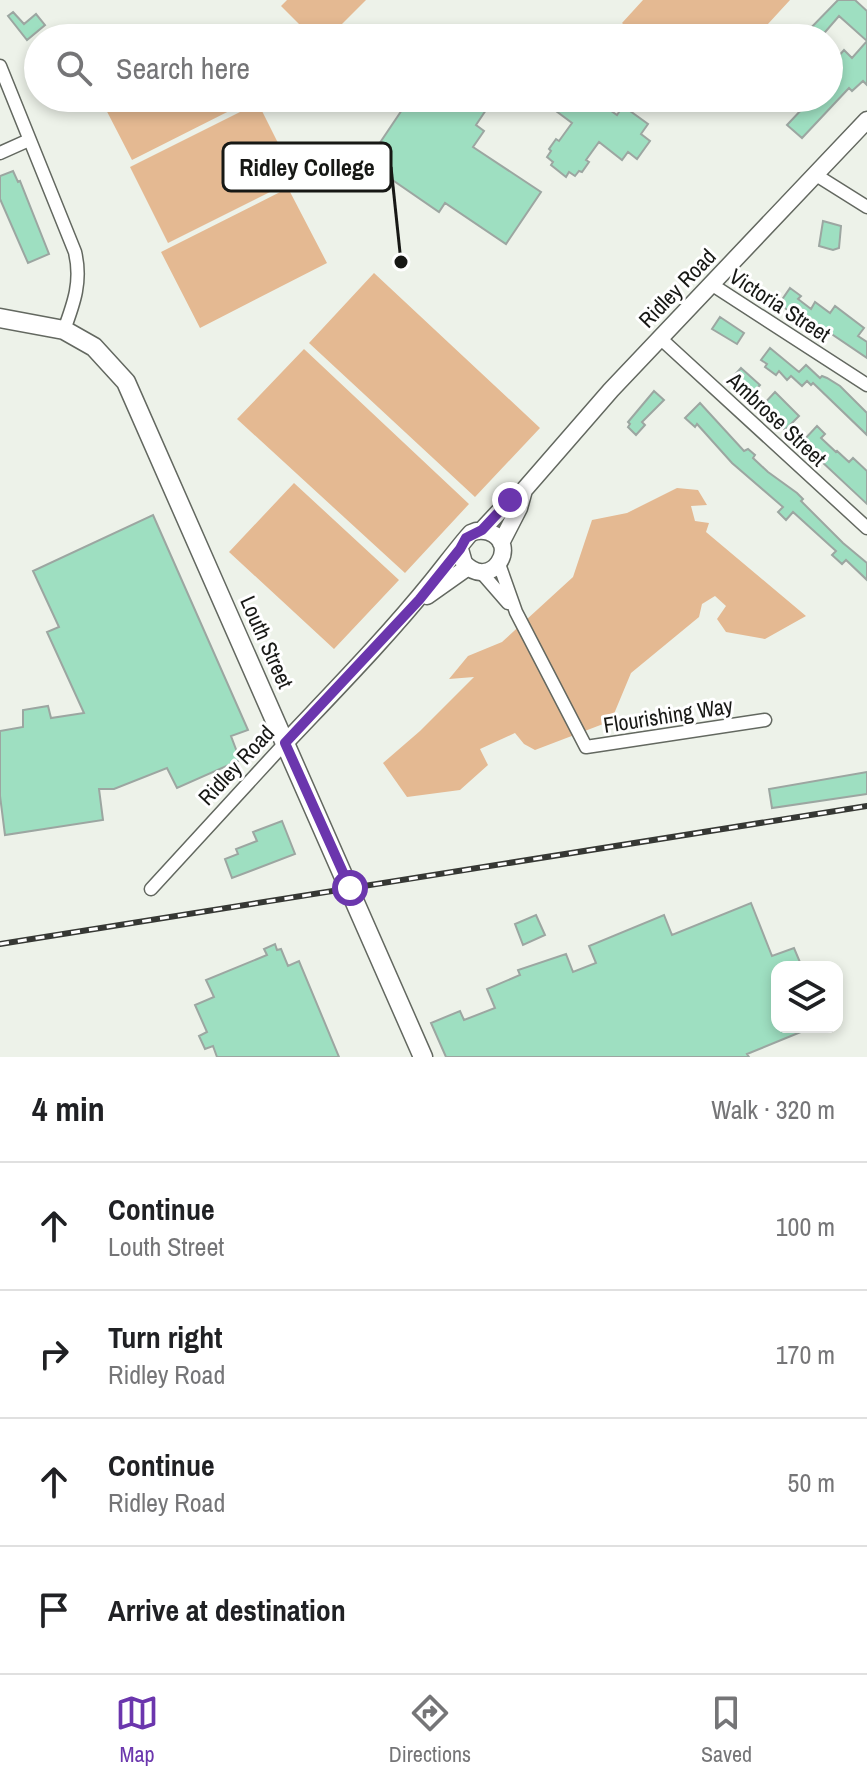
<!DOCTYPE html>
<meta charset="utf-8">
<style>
:root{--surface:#fff;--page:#f6f6f6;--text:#202124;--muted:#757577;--line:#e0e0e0;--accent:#6b36ad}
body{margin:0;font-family:"Archivo Narrow",sans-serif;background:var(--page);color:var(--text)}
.controls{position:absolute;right:24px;bottom:24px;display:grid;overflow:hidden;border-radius:16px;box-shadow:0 4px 12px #0003}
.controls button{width:72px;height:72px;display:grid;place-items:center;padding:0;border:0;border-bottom:2px solid var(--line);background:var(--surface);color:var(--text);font:40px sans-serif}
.stop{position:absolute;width:24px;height:24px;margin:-18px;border:6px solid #6b36ad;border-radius:50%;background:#fff}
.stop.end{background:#6b36ad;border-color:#fff;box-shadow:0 2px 8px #0008}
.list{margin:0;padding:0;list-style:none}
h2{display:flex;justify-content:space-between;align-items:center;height:104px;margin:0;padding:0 32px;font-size:34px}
h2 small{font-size:26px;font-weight:400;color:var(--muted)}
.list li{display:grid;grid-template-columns:52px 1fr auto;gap:24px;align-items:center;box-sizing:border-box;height:128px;padding:0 32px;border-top:2px solid var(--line)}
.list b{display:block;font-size:30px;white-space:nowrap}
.list p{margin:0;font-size:26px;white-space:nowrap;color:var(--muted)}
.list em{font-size:26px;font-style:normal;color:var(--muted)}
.icon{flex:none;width:44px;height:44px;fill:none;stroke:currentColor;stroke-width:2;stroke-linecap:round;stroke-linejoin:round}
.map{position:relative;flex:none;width:867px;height:1057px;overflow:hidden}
.search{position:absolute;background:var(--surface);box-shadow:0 4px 12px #0003;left:24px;right:24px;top:24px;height:88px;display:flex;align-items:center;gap:20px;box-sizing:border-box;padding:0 28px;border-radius:44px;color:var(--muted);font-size:30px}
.sheet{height:616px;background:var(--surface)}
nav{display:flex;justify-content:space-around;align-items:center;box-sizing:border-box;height:112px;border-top:2px solid var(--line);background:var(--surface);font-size:22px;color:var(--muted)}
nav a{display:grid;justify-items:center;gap:4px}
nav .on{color:var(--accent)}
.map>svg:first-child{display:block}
.green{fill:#e4b992}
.building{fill:#9edfc1;stroke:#9ca6a1;stroke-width:2}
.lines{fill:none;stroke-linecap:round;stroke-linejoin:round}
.minor-casing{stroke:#636860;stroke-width:15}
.tertiary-casing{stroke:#636860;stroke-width:19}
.secondary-casing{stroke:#636860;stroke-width:21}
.minor{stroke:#fff;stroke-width:12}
.tertiary{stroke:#fff;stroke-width:16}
.secondary{stroke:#fff;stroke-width:18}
.rail-casing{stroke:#363834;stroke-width:6}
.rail{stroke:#fff;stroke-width:3;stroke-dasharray:9;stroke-linecap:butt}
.route{stroke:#6b36ad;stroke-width:10}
.labels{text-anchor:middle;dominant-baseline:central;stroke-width:6;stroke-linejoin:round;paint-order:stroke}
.street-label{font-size:22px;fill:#171815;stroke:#fff}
.leader{fill:none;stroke:#171815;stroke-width:3}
.callout-dot{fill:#171815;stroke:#fff;stroke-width:3}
.callout{fill:#fff;stroke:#171815;stroke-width:3}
.callout-label{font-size:24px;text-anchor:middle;font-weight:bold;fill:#171815}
</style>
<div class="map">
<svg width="867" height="1057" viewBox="0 0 867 1057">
<rect width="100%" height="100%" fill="#edf2e9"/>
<!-- green -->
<path class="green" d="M287 0H366L328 38H313L281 6Z
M643 0H790L755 38H638L622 23Z
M100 98H255L132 160Z
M258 103 296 179 168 243 130 167Z
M288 188 327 263 200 328 161 252Z
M374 273 540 428 475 497 309 343Z
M304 349 469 504 405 573 237 419Z
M294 483 399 580 334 649 229 552Z
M677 488 698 490 707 505 691 506 695 521 709 523 706 532 806 616 765 639 726 632 717 619 726 606 715 596 702 604 699 617 631 673 611 721 535 750 524 744 515 733 480 749 488 765 460 790 407 797 383 763 420 731 474 677 449 679 468 656 502 642 573 577 592 520 627 513Z"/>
<!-- building -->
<path class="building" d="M838 0H855L867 11V41L839 16 820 38H801Z
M13 12 24 24 36 14 45 25 27 40 8 16Z
M867 41V85L863 81 852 91 849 88 802 138 787 125 804 107 794 98H829V80L835 73 829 67 844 50 852 58Z
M410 98H494L476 125 484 131 473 147 541 192 506 244 445 203 439 212 362 159 366 152 371 156Z
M553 98H593L617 115 623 106 648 124 641 134 650 141 637 159 628 152 622 160 599 142 586 160 589 162 582 172 579 171 575 176 569 172 566 177 551 165 553 162 547 157 551 151 549 149 556 139 559 141 572 123 548 105Z
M13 171 18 182 20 181 49 254 28 263 0 199V176Z
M823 221 841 226 839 248 833 250 819 246Z
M790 288 801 296 798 299 811 309 815 302 830 313 835 306 864 328 858 336 867 342V358L802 314 799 318 779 304Z
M720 317 744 333 737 344 712 329Z
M770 348 799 372 806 365 820 378 822 376 827 378 840 386 867 413V435L813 383 811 385 807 381 802 386 791 376 787 380 779 371 776 375 765 367 767 364 761 360Z
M741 368 760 385 752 394 732 378Z
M654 391 664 400 642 422 645 425 636 435 628 427 630 424 628 422Z
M775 392 799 416 785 430 761 407Z
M700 403 744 451 748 449 755 455 753 458 768 472 797 493 803 499 801 501 843 543 867 563V580L846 560 842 564 832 555 836 551 793 512 786 520 778 512 783 507 732 463 697 424 695 427 685 418Z
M817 426 825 434 821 438 836 452 837 451 849 462 853 458 867 471V504L804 445 802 442Z
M153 515 248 730 231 736 240 760 177 788 167 768 114 789H99L103 820 5 835 0 796V731L23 727V710L48 706 51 718 84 713 47 632 59 627 33 571Z
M867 772V794L772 808 769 789Z
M282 821 295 854 232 878 225 859 238 854 236 849 257 841 253 832Z
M751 903 772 956 794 948 802 967H777V1027H813L747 1054 749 1057H446L431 1023 460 1011 464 1020 495 1008 487 989 520 975 518 970 566 954 573 972 596 963 589 946 664 915 672 935Z
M536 915 545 935 523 945 515 924Z
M275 944 277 950 281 949 288 966 299 961 339 1057H217L213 1046 205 1049 199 1036 207 1032 195 1005 214 997 206 980 267 955 264 949Z"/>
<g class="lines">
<!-- minor casing -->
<g class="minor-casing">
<path id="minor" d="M0 66 75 252C82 281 74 303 64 330
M0 153 29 140
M816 175 867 207
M711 284 867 385
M660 338 867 528
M499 564 516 612 586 747 765 720
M481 572 508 603
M151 889 285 743"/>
</g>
<!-- tertiary casing -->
<g class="tertiary-casing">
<path id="tertiary" d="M482 530 510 500 524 490 611 390 867 120
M501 543 519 508 524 490
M427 596 468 567
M285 743C335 690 387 637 433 580 439 573 467 536 471 533 477 530 483 530 489 532 521 544 491 592 464 563L460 549"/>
</g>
<!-- secondary casing -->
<g class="secondary-casing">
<path id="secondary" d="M0 318 64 330 94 347 126 382 423 1057"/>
</g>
<!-- minor -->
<use href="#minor" class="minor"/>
<!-- tertiary -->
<use href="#tertiary" class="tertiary"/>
<!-- secondary -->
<use href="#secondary" class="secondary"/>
<!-- rail casing -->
<g class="rail-casing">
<path id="rail" d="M0 944 867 806"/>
</g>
<!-- rail -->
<use href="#rail" class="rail"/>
</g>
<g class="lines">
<!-- route -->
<path class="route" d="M350 888 285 743 419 600 460 549 466 538 482 530 510 500"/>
</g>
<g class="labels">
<!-- street labels -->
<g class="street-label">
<text transform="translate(677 288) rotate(-46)">Ridley Road</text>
<text transform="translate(780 305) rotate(33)">Victoria Street</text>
<text transform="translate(777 419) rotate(43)">Ambrose Street</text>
<text transform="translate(267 642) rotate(66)">Louth Street</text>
<text transform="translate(668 715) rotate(-9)">Flourishing Way</text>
<text transform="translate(236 765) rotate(-47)">Ridley Road</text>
</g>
</g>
<!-- callouts -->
<path class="leader" d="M401 262L391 167"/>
<circle class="callout-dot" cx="401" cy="262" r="8"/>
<rect class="callout" x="223" y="143" width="168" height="48" rx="8"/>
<g class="callout-label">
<text x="307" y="176">Ridley College</text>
</g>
</svg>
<div class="controls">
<button><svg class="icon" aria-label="layers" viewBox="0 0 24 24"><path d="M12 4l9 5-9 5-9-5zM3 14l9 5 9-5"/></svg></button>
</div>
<div class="stop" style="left:350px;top:888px"></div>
<div class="stop end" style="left:510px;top:500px"></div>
<div class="search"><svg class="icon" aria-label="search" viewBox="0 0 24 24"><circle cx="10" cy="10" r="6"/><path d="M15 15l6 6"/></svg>Search here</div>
</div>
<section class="sheet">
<h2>4 min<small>Walk · 320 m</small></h2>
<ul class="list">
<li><svg class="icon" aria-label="ahead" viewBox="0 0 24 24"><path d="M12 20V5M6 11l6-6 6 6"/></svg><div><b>Continue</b><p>Louth Street</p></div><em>100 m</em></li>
<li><svg class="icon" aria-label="right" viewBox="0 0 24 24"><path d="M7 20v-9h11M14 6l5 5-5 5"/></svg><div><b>Turn right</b><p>Ridley Road</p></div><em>170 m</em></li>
<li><svg class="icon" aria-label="ahead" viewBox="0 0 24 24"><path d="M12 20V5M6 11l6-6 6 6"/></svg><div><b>Continue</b><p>Ridley Road</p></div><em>50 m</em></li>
<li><svg class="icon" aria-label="arrive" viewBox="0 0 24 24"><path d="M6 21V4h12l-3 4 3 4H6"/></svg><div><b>Arrive at destination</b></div></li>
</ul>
</section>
<nav>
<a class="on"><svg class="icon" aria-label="map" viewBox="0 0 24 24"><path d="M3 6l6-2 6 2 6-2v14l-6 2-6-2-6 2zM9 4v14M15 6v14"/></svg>Map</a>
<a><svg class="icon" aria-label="directions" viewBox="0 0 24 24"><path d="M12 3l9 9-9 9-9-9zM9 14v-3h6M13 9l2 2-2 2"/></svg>Directions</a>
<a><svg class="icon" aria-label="saved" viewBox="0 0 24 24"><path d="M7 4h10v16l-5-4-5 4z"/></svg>Saved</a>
</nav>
